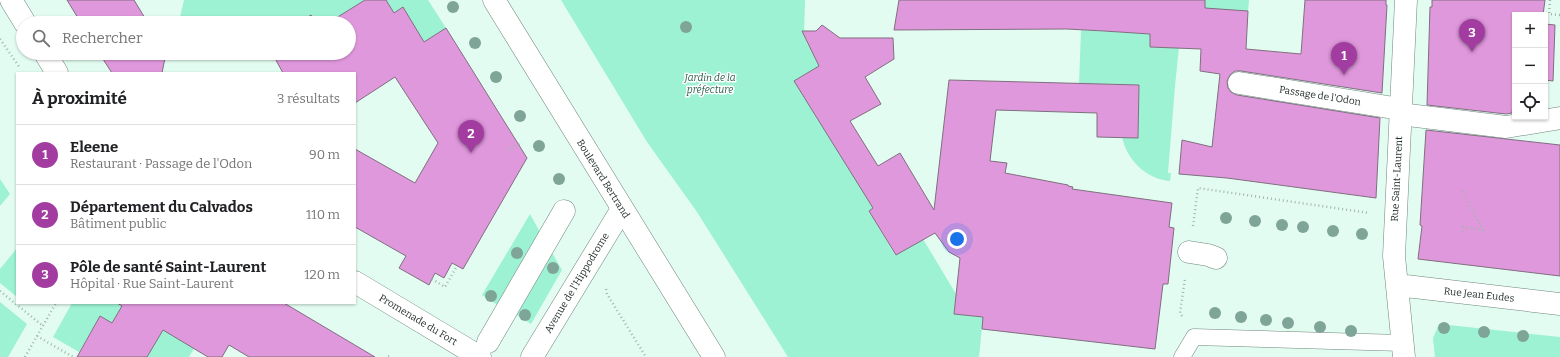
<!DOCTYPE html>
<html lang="fr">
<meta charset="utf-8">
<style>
:root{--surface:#fff;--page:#f2f2f2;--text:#202124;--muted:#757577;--line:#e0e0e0;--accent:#a23ca0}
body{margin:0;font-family:Bitter,serif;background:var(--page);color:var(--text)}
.controls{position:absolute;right:12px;top:12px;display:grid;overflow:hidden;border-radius:0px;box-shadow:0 1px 3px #0004}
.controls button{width:36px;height:36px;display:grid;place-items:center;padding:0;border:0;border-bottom:1px solid var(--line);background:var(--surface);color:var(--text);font:20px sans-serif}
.you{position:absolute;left:957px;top:239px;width:14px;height:14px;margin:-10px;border:3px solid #fff;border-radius:50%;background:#1a73e8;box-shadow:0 0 0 6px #1a73e833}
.badge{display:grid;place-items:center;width:26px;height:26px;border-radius:50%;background:var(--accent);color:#fff;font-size:13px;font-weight:700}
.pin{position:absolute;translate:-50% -33px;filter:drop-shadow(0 1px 2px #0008)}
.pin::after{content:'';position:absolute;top:21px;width:14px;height:12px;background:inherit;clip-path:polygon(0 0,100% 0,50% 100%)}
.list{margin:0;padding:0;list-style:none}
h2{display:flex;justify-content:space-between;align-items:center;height:52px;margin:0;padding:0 16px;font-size:17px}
h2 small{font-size:13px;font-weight:400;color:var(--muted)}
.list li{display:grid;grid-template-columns:26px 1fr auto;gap:12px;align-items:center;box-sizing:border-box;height:60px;padding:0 16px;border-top:1px solid var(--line)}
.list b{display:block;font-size:15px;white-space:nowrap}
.list p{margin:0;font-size:13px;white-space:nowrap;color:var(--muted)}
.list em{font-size:13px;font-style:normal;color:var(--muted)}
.icon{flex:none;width:22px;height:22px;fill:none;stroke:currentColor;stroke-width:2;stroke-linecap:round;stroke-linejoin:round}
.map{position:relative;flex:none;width:1560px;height:357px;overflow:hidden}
.search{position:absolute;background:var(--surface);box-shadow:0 1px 3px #0004;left:16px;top:16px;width:340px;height:44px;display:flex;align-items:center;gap:10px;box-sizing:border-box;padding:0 14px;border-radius:22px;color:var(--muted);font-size:15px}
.panel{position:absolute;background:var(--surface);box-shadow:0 1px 3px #0004;left:16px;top:72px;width:340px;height:232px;border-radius:0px}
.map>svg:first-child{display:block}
.green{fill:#9df2d3}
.building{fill:#e098dd;stroke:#7f6f7e}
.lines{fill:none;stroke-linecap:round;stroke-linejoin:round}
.service-casing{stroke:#6f867d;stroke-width:17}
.pedestrian-casing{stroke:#6f867d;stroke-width:23}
.minor-casing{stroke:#6f867d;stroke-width:23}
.secondary-casing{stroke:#6f867d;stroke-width:23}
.path{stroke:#a1b5ac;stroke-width:2.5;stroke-dasharray:1 3;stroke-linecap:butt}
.service{stroke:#fff;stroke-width:16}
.pedestrian{stroke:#fff;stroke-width:22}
.minor{stroke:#fff;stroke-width:22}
.secondary{stroke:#fff;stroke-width:22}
.tree{fill:#7ea597}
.labels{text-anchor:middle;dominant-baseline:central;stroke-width:3;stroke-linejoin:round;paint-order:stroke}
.park-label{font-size:10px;font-style:italic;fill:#2c5e4d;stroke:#fff}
.street-label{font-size:10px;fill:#1e2824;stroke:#fff}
</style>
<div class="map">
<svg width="1560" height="357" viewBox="0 0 1560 357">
<rect width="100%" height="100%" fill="#e3fcf1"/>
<!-- green -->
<path class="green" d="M184 0H365L346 12 370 51 349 53V23H316L311 15 298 23H204L180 17Z
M386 0H428L446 28 423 43 394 13Z
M561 0H805L804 36 819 66 794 81 873 208 869 211 895 255 923 239 956 294 954 314 983 317 979 357H788L697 212 647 142Z
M1205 0H1249L1248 11 1205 8Z
M1081 30 1150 34V47L1180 37 1175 86 1168 173H1171L1170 181C1146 179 1127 160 1122 137H1138L1139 85 1079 84Z
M0 179 10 194 0 206Z
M530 214 541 234 499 306 482 295Z
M17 248V297L0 283V269Z
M551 251 562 270 531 324 515 314Z
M0 302 27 324 8 357H0Z
M72 303H124L112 323 100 316 79 352 53 337Z
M167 323 206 328 189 357H147Z
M1439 324 1560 337V357H1435L1433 338Z"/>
<!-- building -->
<path class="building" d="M67 0H134L148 23H81Z
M365 0H386L394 13 403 7 424 42 446 28 527 158 463 269 452 263 444 278 435 273 429 285 399 268 406 256 355 227V149L415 183 438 143 395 77 355 103V73H283L272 53H349V23H328Z
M899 0H1205V8L1248 11 1246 49 1301 54 1305 0H1386V5H1387L1382 93 1241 71H1235L1230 75 1227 81 1228 88 1231 92 1237 95 1380 118 1376 198 1227 178 1179 174 1182 140 1212 147 1220 74 1200 71 1201 49 1150 47V34L1104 31 1067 29 894 30Z
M1432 0H1545L1543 15H1515V88L1512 113 1506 114 1427 105 1430 7H1432Z
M311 15 316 23H298Z
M1545 24 1555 25 1553 81 1545 80Z
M822 25 840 38H893L894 59 865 77 881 104 850 121 878 166 900 153 934 210 949 80 1139 85 1138 138 1097 137V113L996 110 990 161 1007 163 1005 173 1068 185V186L1073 187 1072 189 1172 203 1169 227 1174 228 1168 284H1163L1155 349 982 329 983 317 954 314 960 258 949 252 935 233 896 255 869 211 873 208 794 81 819 66 802 31H816Z
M99 53H166L162 73H112Z
M1426 130 1560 145V276L1418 259 1422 226 1420 225Z
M117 303H284L375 357H249L229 345 222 357H208L163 330 147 357H77L100 316 112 323 122 306Z"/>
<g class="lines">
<!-- service casing -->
<g class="service-casing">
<path id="service" d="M1182 357 1194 337 1402 343"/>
</g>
<!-- pedestrian casing -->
<g class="pedestrian-casing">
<path id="pedestrian" d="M1400 114 1506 127 1560 118
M1189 252 1208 255 1216 258
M488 342 564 211"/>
</g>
<!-- minor casing -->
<g class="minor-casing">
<path id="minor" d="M11 0 25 23
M45 53 57 73
M1239 83 1400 109
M355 282 480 357
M1397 285 1560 304
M532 357 622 209
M1404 357 1394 256 1406 0"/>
</g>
<!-- secondary casing -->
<g class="secondary-casing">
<path id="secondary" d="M494 0 714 357"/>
</g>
<!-- path -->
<path class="path" d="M1550 0 1549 14 1560 15
M0 39 20 68
M508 150 522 142
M1462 191 1483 230 1463 227 1462 232
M1193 226 1198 188 1369 213
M432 279 445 287 457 266
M606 289 607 294 646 357
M0 291 43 326
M1182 316 1180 313 1185 278
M37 336 73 357
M388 356 390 357
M25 357 56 303"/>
<!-- service -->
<use href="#service" class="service"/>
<!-- pedestrian -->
<use href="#pedestrian" class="pedestrian"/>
<!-- minor -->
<use href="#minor" class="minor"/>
<!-- secondary -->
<use href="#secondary" class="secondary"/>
</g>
<!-- trees -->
<g class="tree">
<circle cx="453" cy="7" r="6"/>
<circle cx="686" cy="27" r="6"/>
<circle cx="475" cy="43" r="6"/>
<circle cx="496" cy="77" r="6"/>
<circle cx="520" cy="116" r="6"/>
<circle cx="539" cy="146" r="6"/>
<circle cx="559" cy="179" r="6"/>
<circle cx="1226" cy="218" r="6"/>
<circle cx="1255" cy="221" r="6"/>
<circle cx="1282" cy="225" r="6"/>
<circle cx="1303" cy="227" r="6"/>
<circle cx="1333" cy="231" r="6"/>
<circle cx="1362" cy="234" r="6"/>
<circle cx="517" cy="253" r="6"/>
<circle cx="553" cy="268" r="6"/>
<circle cx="491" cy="296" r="6"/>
<circle cx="1215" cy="313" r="6"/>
<circle cx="525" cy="315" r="6"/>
<circle cx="1241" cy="317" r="6"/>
<circle cx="1266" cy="320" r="6"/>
<circle cx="1288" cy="323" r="6"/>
<circle cx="1320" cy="327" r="6"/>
<circle cx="1444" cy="328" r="6"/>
<circle cx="1351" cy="331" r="6"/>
<circle cx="1484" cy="332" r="6"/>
<circle cx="1523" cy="336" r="6"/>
</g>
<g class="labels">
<!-- park labels -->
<g class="park-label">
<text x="710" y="78">Jardin de la<tspan x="710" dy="12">préfecture</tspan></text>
</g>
<!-- street labels -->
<g class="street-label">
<text transform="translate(1320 96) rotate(9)">Passage de l'Odon</text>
<text transform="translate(603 179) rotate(58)">Boulevard Bertrand</text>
<text transform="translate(1397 179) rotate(-87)">Rue Saint-Laurent</text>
<text transform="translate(577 283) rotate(-59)">Avenue de l'Hippodrome</text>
<text transform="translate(1479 295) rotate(6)">Rue Jean Eudes</text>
<text transform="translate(418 320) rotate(31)">Promenade du Fort</text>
</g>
</g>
</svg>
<div class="controls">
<button>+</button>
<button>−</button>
<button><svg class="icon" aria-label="locate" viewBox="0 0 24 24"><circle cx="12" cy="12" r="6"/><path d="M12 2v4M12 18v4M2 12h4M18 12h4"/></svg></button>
</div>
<div class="you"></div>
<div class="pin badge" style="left:1344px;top:75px">1</div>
<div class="pin badge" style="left:471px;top:153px">2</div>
<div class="pin badge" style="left:1472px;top:52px">3</div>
<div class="search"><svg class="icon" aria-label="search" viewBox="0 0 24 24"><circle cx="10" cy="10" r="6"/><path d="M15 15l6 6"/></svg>Rechercher</div>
<section class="panel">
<h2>À proximité<small>3 résultats</small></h2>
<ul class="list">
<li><span class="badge">1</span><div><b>Eleene</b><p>Restaurant · Passage de l'Odon</p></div><em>90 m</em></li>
<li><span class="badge">2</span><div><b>Département du Calvados</b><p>Bâtiment public</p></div><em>110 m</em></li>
<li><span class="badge">3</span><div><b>Pôle de santé Saint-Laurent</b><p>Hôpital · Rue Saint-Laurent</p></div><em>120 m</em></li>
</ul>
</section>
</div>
